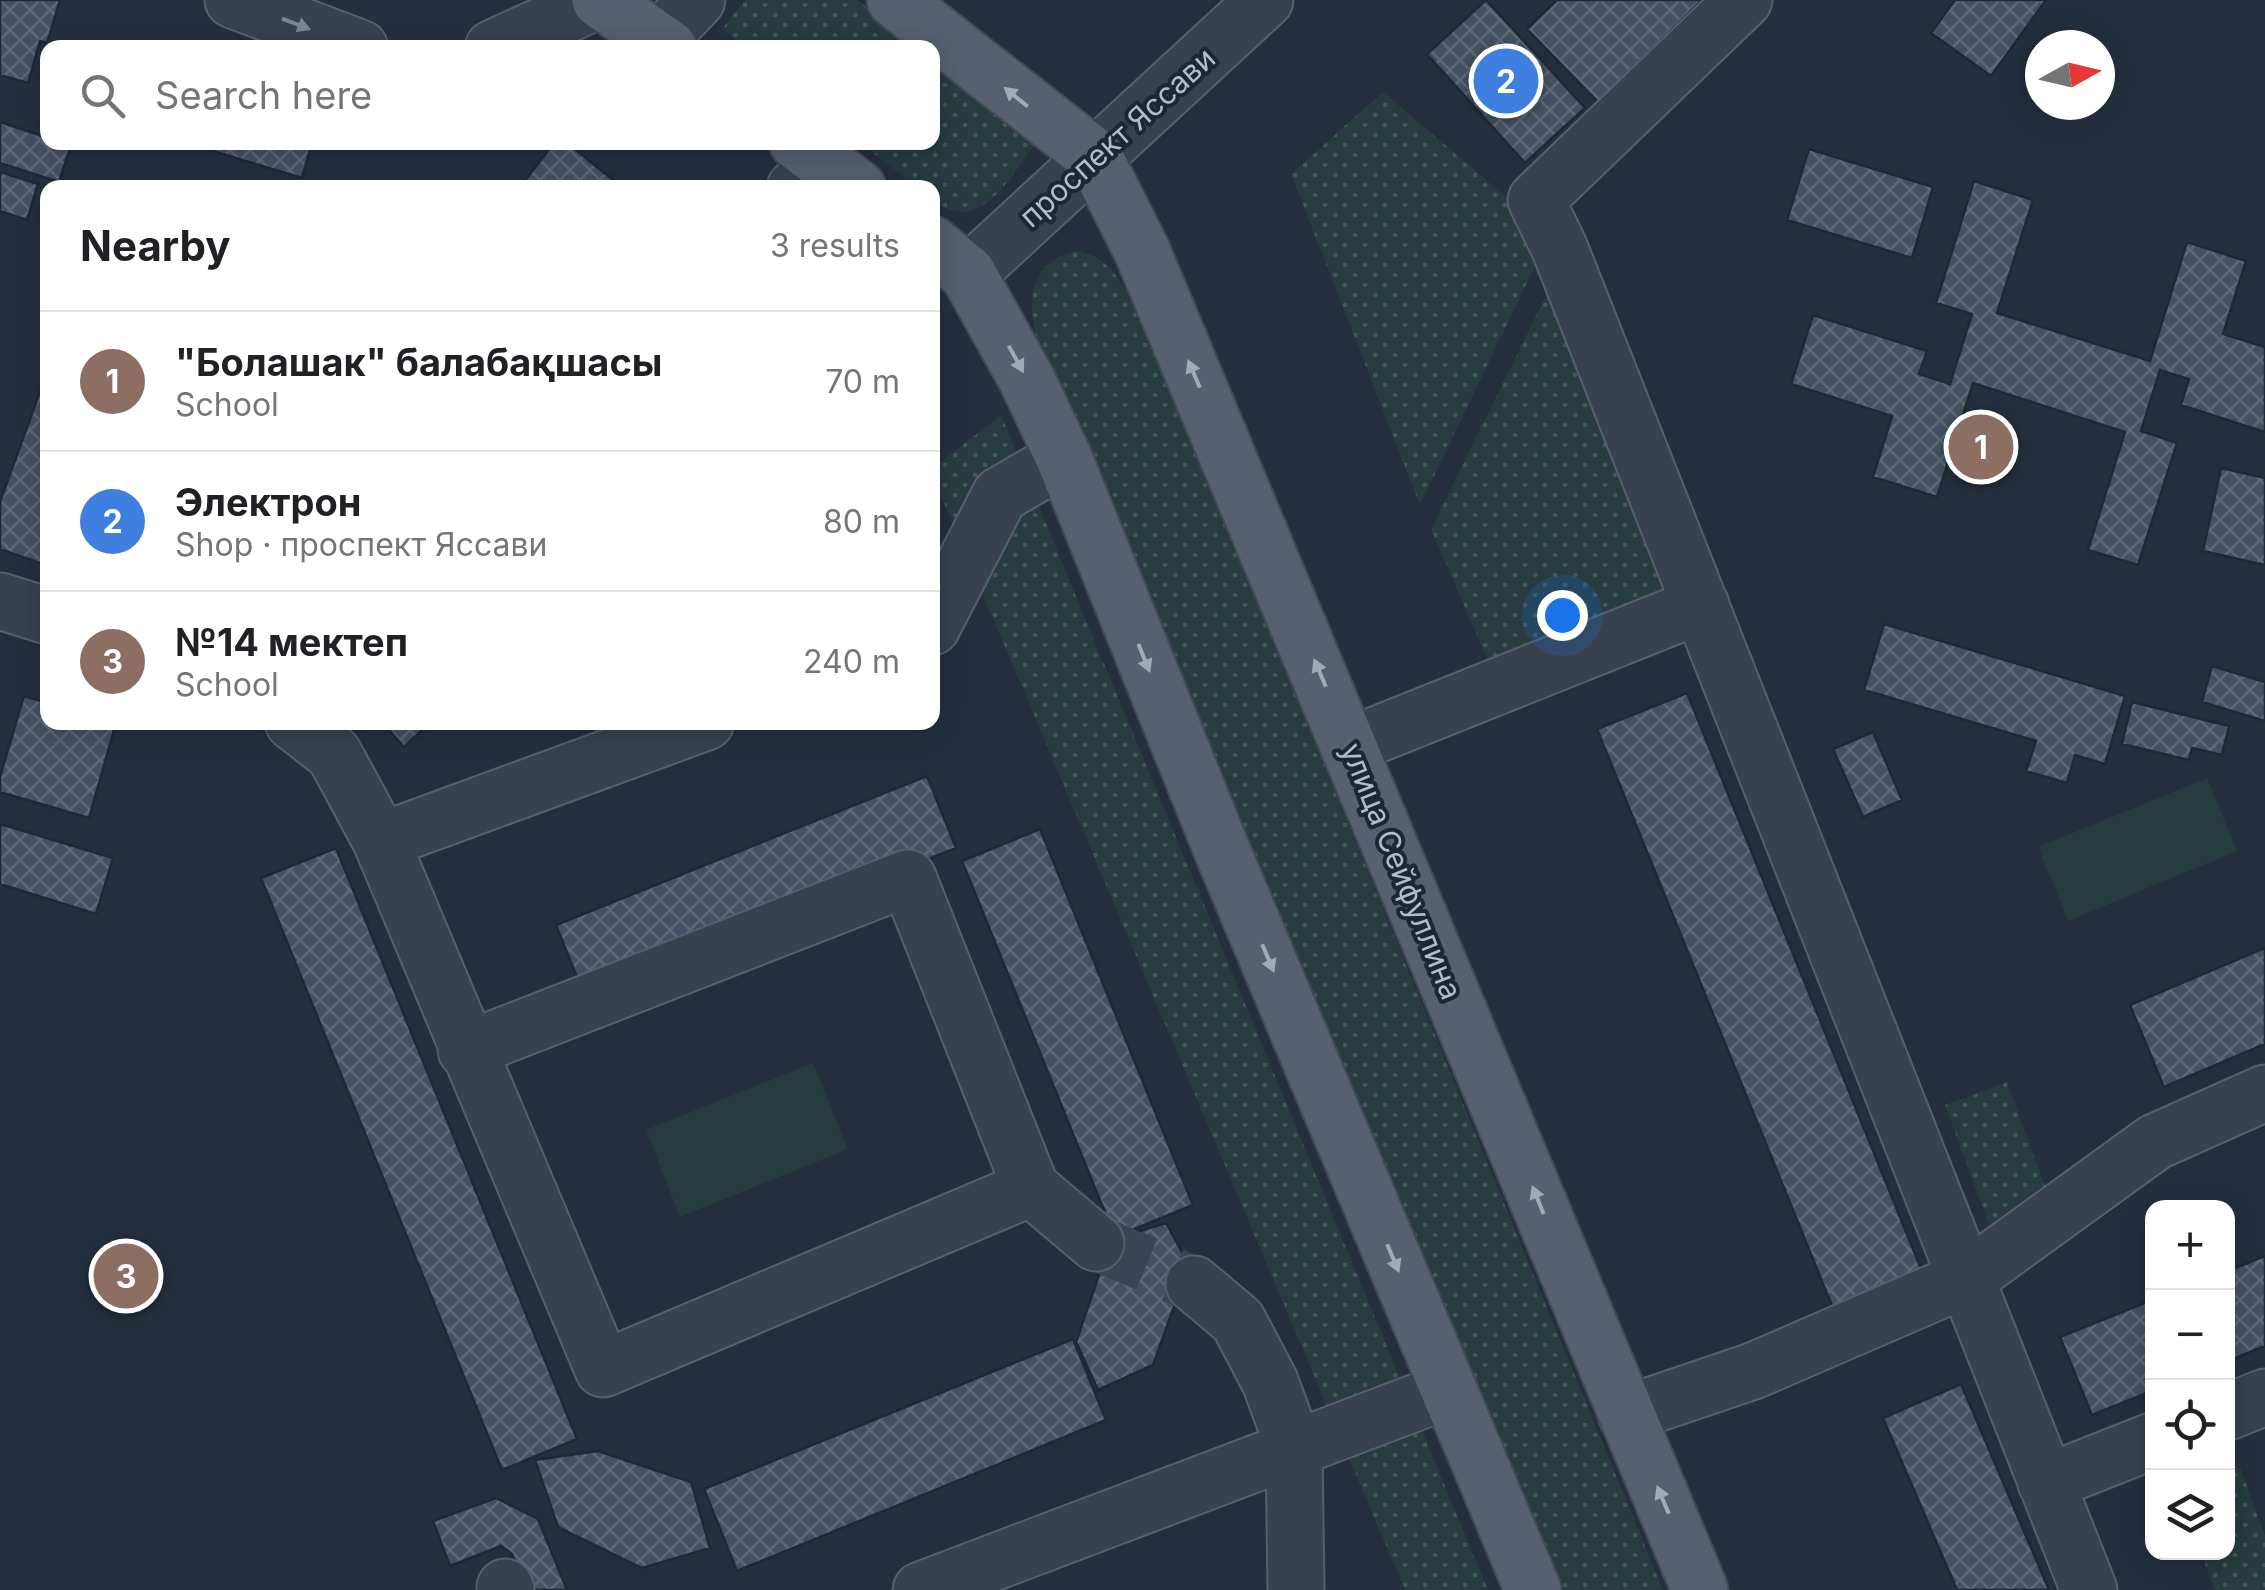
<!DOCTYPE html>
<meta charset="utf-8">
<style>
:root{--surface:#fff;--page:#f6f6f6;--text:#202124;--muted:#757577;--line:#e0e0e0;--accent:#506383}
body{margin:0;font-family:Inter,sans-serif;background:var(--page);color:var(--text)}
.controls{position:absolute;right:30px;bottom:30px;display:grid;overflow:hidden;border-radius:20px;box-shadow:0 5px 25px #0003}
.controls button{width:90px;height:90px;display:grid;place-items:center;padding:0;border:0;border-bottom:2px solid var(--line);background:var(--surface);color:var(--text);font:50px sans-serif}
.compass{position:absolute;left:2025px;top:30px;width:90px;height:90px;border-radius:50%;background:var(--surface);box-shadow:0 5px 25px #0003;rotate:82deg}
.you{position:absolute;left:1562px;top:615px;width:35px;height:35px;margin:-25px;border:8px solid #fff;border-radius:50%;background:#1a73e8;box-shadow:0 0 0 15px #1a73e833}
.badge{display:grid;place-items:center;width:65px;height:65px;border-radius:50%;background:var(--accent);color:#fff;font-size:32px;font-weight:700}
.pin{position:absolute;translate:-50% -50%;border:5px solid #fff;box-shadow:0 2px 10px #0006}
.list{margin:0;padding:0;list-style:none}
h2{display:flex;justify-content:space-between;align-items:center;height:130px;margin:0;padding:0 40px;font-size:42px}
h2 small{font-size:32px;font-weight:400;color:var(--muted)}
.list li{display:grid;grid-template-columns:65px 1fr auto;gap:30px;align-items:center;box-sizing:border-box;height:140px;padding:0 40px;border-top:2px solid var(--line)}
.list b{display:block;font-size:38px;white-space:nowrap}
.list p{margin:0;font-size:32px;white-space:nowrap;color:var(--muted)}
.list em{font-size:32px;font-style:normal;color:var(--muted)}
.icon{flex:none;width:55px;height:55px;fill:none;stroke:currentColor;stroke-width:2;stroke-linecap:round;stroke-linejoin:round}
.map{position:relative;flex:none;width:2265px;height:1590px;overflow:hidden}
.search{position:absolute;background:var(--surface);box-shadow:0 5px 25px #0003;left:40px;top:40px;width:900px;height:110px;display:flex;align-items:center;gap:25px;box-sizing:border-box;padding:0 35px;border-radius:20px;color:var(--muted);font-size:38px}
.panel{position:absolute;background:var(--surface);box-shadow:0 5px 25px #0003;left:40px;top:180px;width:900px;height:550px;border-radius:20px}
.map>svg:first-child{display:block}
.grass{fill:url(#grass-dots)}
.garden{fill:#263c3f}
.building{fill:url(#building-cross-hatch);stroke:#1f2835;stroke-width:2.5}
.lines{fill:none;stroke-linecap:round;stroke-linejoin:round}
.minor-tunnel{stroke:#3a4453;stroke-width:55;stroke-dasharray:55 28;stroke-linecap:butt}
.minor-casing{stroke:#565f6c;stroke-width:59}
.major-casing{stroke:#414a57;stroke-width:59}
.minor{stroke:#38414e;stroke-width:55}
.major{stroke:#56606e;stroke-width:55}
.oneway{fill:#7c8592}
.oneway2{fill:#a1aab7}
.labels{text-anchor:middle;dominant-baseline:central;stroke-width:8;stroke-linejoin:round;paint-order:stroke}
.street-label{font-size:30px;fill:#b4bcc9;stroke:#1d2633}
</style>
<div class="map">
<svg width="2265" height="1590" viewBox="0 0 2265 1590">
<defs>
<pattern id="grass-dots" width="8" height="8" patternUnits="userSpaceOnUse" patternTransform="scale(2.5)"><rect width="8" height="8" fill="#263c3f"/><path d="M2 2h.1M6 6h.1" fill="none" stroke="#435659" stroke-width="1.8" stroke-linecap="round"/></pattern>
<pattern id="building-cross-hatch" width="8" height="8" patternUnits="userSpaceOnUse" patternTransform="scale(2.5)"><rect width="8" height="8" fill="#455162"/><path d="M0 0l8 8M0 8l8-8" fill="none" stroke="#5d6877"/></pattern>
</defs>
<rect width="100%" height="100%" fill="#242f3e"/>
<!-- grass -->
<path class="grass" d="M745 0H857L919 47H744L722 29Z
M933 58 1038 140C1013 173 980 238 933 200L932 188 917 187 861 143 932 142Z
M1383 92 1520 209 1540 256 1420 505 1291 174Z
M1076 251C1113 256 1123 288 1140 317L1663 1590H1558L1036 336C1026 298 1032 261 1076 251Z
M1548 292 1678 596 1494 675 1431 529Z
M1001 415 1488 1590H1405L933 477 932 469Z
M2007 1082 2053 1208 1991 1230 1945 1105Z
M2239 1464 2265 1536V1590H2215L2201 1553 2228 1552V1468Z"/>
<!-- garden -->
<path class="garden" d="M2207 778 2237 851 2068 921 2038 847Z
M813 1063 848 1149 680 1217 646 1130Z"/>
<!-- building -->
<path class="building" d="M0 0H60L47 43 40 41 28 83 0 75Z
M1486 0 1585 108 1525 163 1427 54Z
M1557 0H1702L1598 102 1527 29Z
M1955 0H2046L1991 76 1931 33Z
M0 122 48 138V142L71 145 59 182 0 163Z
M200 142H312L302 178 199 147Z
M555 142H566L623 188H528L523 183Z
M1809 149 1933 187 1912 258 1787 220Z
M0 172 38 184 27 220 0 211Z
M1974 181 2033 200 1997 313 2150 361 2187 242 2246 261 2223 334 2265 347V432L2181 405 2189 379 2160 370 2141 431 2177 443 2138 565 2088 550 2125 432 1973 383 1937 497 1873 477 1892 416 1791 384 1813 315 1927 351 1919 374 1950 384 1972 314 1936 303Z
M48 369V566L0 549V502Z
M2221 468 2265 478V565L2203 551Z
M1884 624 2125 696 2105 764 2075 755 2067 783 2026 771 2036 741 1864 690Z
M2212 666 2265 682V721L2202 702Z
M1687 693 1928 1286 1839 1323 1597 729Z
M24 696 48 703V722L116 723 89 818 0 792V777Z
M2132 702 2229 726 2222 755 2192 748 2189 760 2122 744Z
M382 722H431L404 747Z
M590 722H639L599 741Z
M1873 732 1902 800 1863 817 1833 749Z
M927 776 956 848 585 997 556 925Z
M0 824 113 858 96 914 0 884Z
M1040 829 1193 1205 1115 1237 962 861Z
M336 848 577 1439 502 1470 261 878Z
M2265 948V1044L2164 1087 2130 1005Z
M1166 1223 1189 1265 1153 1365 1098 1390 1076 1342 1111 1240Z
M2265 1256V1346L2228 1361V1271Z
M2152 1300V1391L2092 1415 2060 1337Z
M1073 1339 1106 1420 737 1571 704 1489Z
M1961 1384 2049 1590H1957L1883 1418Z
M598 1451 691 1482 710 1548 642 1568 558 1527 535 1460Z
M496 1498 538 1519 567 1590H526L512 1554 501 1546 450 1566 433 1521Z"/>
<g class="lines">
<!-- minor-tunnel -->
<path class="minor-tunnel" d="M1096 1243 1194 1284"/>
<!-- minor casing -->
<g class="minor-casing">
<path id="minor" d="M233 0 360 48
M1744 0 1536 200 1559 247 2089 1590
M659 40 697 0
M493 48 599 0
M795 188 825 163
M968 274 1265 0
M0 601 48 616
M932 627 1000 495 1064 458
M293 722 334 754 381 841 603 1369 1031 1188
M1351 745 1701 605
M381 841 706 722
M466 1050 908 878 1031 1188 1096 1243
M1194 1284 1238 1321 1270 1382 1294 1447 1296 1590
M2228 1412 2265 1397
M1626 1414 1753 1371 1966 1279 2155 1142 2265 1093
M2046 1483 2152 1441
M505 1587 506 1590
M921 1590 1449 1390"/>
</g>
<!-- major casing -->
<g class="major-casing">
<path id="major" d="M600 0 669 48
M895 0 1094 156 1142 251 1700 1590
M797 142 858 188
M932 244 968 274 1027 380 1064 458 1221 848 1533 1590"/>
</g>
<!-- minor -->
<use href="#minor" class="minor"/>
<!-- major -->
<use href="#major" class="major"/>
</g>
<!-- one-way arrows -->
<defs><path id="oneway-solid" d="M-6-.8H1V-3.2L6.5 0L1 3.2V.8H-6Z" transform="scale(2.5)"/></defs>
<use class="oneway" href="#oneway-solid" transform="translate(296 24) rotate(21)"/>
<g class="oneway2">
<use href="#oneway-solid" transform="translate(1016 97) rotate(-141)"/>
<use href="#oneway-solid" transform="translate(1016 359) rotate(61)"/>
<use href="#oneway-solid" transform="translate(1194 374) rotate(-113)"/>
<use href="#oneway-solid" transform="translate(1144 658) rotate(68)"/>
<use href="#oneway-solid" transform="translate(1320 673) rotate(-113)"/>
<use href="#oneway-solid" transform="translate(1268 958) rotate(67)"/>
<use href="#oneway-solid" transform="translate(1538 1200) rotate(-112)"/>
<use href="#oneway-solid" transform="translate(1393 1258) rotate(67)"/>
<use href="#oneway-solid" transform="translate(1663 1500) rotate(-113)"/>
</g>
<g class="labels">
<!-- street labels -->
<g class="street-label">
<text transform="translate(1117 137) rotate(-42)">проспект Яссави</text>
<text transform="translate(1402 871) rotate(68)">улица Сейфуллина</text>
</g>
</g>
</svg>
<div class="controls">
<button>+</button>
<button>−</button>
<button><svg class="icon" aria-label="locate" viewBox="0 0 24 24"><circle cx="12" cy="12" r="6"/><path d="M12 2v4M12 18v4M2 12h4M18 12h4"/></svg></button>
<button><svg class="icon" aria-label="layers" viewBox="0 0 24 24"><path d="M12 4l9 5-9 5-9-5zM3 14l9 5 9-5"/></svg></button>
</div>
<svg class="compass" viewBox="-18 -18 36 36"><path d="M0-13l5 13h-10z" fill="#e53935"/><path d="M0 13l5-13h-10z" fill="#757577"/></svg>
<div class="you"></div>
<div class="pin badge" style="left:1981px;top:447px;background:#8d6e63">1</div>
<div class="pin badge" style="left:1506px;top:81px;background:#3f7fe0">2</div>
<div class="pin badge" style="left:126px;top:1276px;background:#8d6e63">3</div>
<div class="search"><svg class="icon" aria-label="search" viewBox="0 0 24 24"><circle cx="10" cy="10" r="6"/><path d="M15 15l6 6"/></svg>Search here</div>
<section class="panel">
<h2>Nearby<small>3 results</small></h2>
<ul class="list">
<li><span class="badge" style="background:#8d6e63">1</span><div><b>&quot;Болашак&quot; балабақшасы</b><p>School</p></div><em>70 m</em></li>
<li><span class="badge" style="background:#3f7fe0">2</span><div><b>Электрон</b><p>Shop · проспект Яссави</p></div><em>80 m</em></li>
<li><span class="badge" style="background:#8d6e63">3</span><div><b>№14 мектеп</b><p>School</p></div><em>240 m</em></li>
</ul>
</section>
</div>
